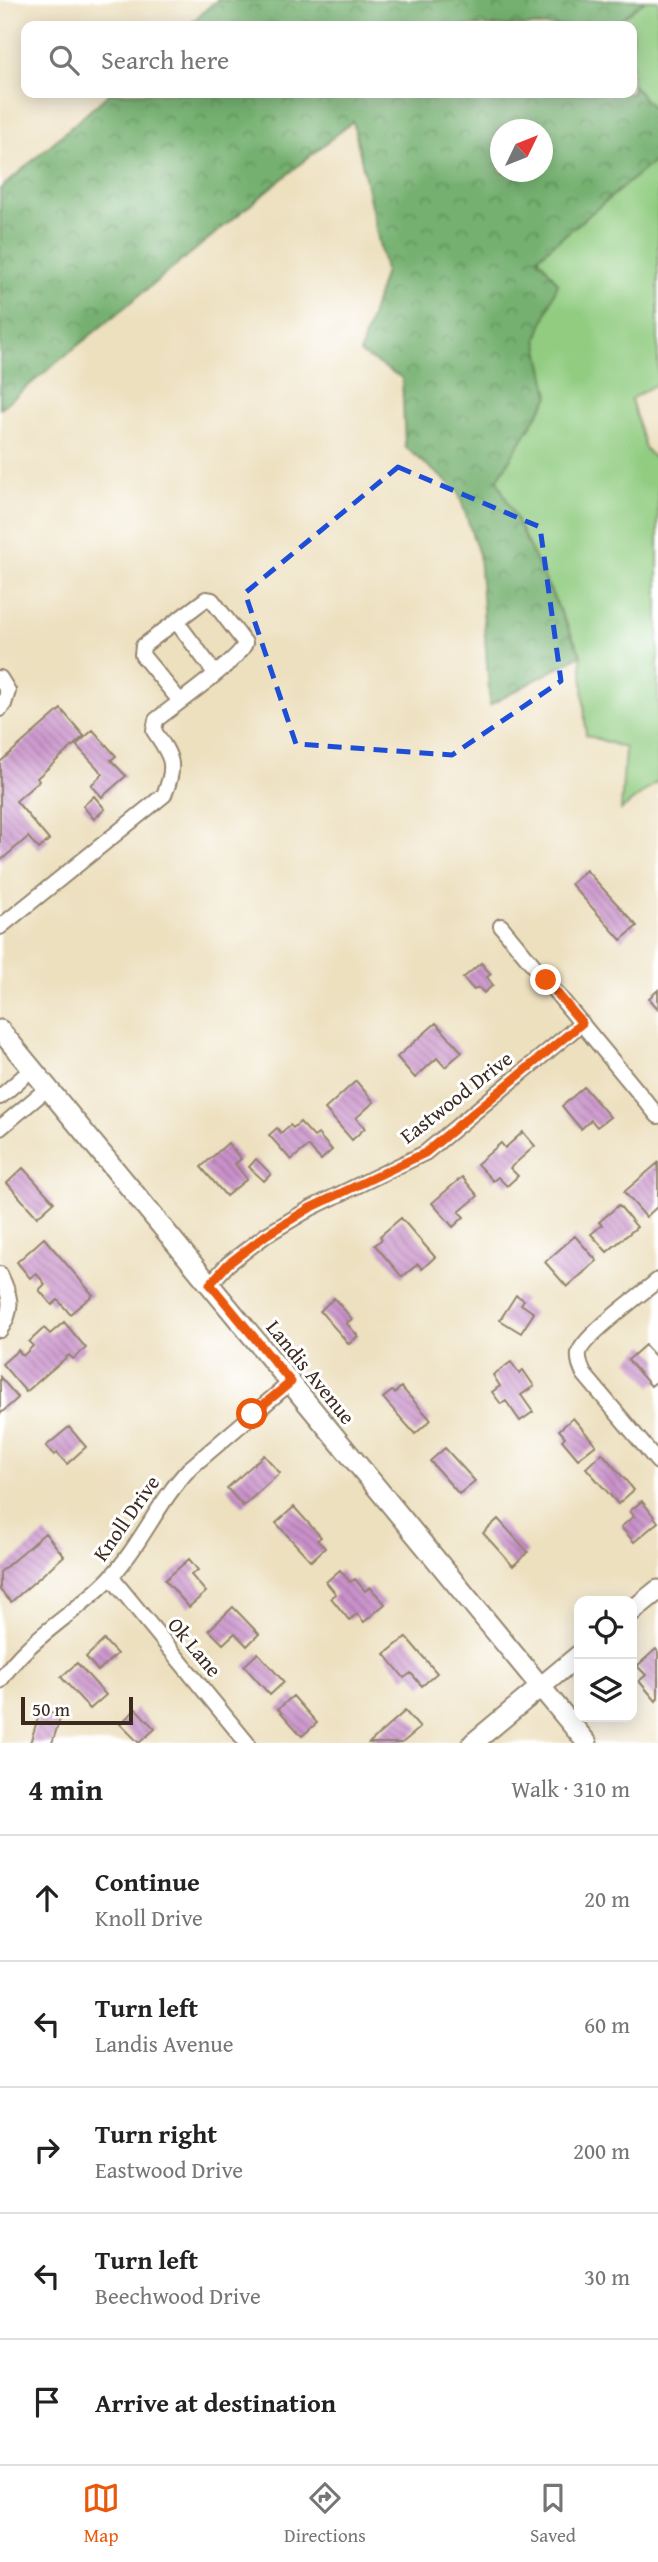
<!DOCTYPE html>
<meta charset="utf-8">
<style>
:root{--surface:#fff;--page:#f6f6f6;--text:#222;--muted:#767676;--line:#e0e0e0;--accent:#ea580c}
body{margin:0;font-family:"Gentium Book Plus",serif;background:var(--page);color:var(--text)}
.controls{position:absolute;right:21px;bottom:21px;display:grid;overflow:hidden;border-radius:14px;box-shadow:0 4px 18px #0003}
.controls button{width:63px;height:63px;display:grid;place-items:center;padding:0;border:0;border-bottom:2px solid var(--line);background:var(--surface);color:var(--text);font:35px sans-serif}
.compass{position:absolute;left:490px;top:119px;width:63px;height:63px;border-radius:50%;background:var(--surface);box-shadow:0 4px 18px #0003;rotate:47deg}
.scale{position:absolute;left:21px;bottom:18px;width:112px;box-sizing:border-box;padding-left:7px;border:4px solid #3b2a1e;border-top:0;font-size:19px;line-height:24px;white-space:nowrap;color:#3b2a1e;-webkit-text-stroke:5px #fff;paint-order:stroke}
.stop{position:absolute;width:21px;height:21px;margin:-16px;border:5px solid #ea580c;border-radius:50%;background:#fff}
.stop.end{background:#ea580c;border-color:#fff;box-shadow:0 2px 7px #0008}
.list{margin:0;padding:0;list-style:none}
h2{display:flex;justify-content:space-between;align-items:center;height:91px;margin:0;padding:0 28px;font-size:30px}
h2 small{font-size:23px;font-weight:400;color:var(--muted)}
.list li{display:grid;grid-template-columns:46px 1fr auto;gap:21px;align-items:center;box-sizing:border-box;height:126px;padding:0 28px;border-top:2px solid var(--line)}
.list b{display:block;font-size:26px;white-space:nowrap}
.list p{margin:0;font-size:23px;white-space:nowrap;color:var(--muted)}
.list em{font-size:23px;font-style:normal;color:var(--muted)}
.icon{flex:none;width:38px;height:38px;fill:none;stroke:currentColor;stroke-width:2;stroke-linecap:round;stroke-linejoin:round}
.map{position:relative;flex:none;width:658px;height:1743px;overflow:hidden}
.search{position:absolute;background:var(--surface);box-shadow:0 4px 18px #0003;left:21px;right:21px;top:21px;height:77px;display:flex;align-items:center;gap:18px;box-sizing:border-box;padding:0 24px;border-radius:14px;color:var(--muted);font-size:26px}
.sheet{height:721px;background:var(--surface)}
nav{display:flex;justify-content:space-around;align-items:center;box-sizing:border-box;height:98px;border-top:2px solid var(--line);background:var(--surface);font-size:19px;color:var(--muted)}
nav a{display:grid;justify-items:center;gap:4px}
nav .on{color:var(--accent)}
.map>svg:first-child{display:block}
.green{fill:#91cc81;stroke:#667b50;stroke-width:2}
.forest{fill:url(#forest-crowns);stroke:#586d46;stroke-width:2;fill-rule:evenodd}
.building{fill:url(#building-back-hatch)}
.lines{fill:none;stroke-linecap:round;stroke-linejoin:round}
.minor-casing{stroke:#94856e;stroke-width:18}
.major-casing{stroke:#94856e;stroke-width:23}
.minor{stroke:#fff;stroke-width:14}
.major{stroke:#fff;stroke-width:19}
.route{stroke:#ea580c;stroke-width:9}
.marked{fill:none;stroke:#1d4ed8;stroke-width:5;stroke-dasharray:14 9;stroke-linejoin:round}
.labels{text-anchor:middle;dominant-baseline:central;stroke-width:6;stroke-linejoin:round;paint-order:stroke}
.street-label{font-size:21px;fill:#3b2a1e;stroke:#fff}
</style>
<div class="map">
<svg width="658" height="1743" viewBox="0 0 658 1743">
<defs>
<pattern id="forest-crowns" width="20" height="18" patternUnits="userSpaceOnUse" patternTransform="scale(1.75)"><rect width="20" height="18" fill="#74b06f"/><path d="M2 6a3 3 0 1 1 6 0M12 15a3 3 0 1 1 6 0" fill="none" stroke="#608f5b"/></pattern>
<pattern id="building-back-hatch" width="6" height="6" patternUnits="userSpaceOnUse" patternTransform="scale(1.75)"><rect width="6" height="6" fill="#c991ca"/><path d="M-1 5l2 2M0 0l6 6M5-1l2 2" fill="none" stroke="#a477a3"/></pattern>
</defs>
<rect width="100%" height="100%" fill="#fff"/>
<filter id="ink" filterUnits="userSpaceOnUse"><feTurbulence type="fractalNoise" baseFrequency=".0143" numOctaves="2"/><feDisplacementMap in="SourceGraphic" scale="14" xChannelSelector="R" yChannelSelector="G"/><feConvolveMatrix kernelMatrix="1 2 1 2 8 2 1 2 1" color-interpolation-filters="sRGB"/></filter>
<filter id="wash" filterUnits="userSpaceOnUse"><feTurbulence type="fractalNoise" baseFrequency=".00686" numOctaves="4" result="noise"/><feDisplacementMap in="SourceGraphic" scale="28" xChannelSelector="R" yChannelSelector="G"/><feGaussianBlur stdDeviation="1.57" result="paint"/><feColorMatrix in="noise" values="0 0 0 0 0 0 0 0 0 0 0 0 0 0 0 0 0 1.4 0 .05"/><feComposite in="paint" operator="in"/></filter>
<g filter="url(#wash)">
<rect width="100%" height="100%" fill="#ede0bf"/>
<!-- green -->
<path class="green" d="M645 0H658V115L632 84V26H613Z
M658 158V383L631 399 645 448 658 463V781L621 810 625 748 586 735 581 654 497 480 549 396 536 339 558 283 538 257Z"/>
<!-- forest -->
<path class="forest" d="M217 0H645L613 26H187Z
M632 84 658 115V158L538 257 558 283 537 339 549 396 497 480 581 655 490 705 479 555 458 491 405 447 402 378 360 353 385 271 353 121 0 409V189L110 93H632ZM500 130H542V172H500Z"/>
<g id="blocks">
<!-- building -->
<path class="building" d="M61 709 84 736 37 778 39 781 16 801 49 840 39 849 28 837 0 861V762Z
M93 730 116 756 111 760 126 776 102 797 91 785 103 774 76 745Z
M94 796 105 809 94 819 83 806Z
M586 870 637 926 621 940 571 884Z
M481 963 491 974 487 977 493 985 484 993 478 987 474 990 463 978Z
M658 990V1009L649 998Z
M436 1023 462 1052 445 1067 437 1058 415 1078 397 1057Z
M356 1081 374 1102 356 1118 365 1128 352 1140 325 1109Z
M584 1087 610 1117 597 1127 591 1120 581 1129 562 1106Z
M300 1122 314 1137 318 1134 332 1150 321 1160 308 1146 291 1160 269 1135 277 1128 281 1133 290 1125 293 1128Z
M523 1132 535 1146 510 1168 518 1176 507 1186 498 1177 493 1181 477 1164 501 1143 505 1148Z
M228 1143 241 1159 235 1164 247 1179 226 1196 201 1167Z
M256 1159 271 1174 264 1181 249 1167Z
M658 1163V1206L646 1217 624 1192Z
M23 1168 54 1202 37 1217 7 1183Z
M462 1177 478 1196 459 1212 464 1217 453 1227 432 1203Z
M619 1205 637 1227 607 1252 591 1234 602 1225 599 1222Z
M401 1218 435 1257 422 1269 418 1264 402 1277 375 1245 382 1239 380 1236Z
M575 1236 597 1261 567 1287 545 1262Z
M44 1238 93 1295 70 1314 58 1300 52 1305 39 1290 45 1284 36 1273 30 1278 17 1262Z
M516 1295 524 1300 521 1304 534 1313 521 1333 500 1320Z
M334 1298 352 1319 346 1323 358 1336 349 1344 320 1311Z
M64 1322 86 1348 73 1359 69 1355 26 1392 2 1364 18 1350 23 1356 33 1346 29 1342 44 1328 50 1334Z
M645 1345 658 1359V1384L656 1382 651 1386 628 1360Z
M511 1362 519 1373 523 1370 534 1386 521 1395 533 1412 520 1421 506 1401 501 1404 492 1392 500 1386 493 1375Z
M0 1377 18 1398 0 1414Z
M401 1387 431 1420 415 1434 383 1398 392 1391 395 1393Z
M573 1418 596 1445 578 1459 562 1440 565 1437 559 1430Z
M69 1427 86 1447 67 1464 57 1453 54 1455 46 1446Z
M445 1448 475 1481 459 1494 430 1461Z
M602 1453 634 1490 618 1504 586 1468Z
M264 1455 280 1473 243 1506 227 1488Z
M642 1501 658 1522 634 1542 621 1527 634 1516 630 1511Z
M294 1507 321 1537 317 1540 325 1548 311 1561 276 1523Z
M498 1519 528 1552 513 1566 483 1533Z
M45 1533 64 1556 11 1602 0 1590V1572Z
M189 1559 198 1570 191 1575 206 1592 189 1607 165 1580Z
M340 1570 350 1582 355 1579 365 1591 370 1587 385 1604 364 1622 357 1614 349 1620 331 1598 336 1594 326 1582Z
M233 1607 259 1634 247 1646 235 1633 223 1644 209 1630Z
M406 1637 437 1673 422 1686 411 1673 404 1678 385 1654Z
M104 1640 117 1654 98 1671 86 1657Z
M656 1649 658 1652V1698L656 1701 639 1681 646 1675 637 1666Z
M258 1653 284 1682 270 1695 244 1666Z
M77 1663 106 1695 90 1709 61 1677Z
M293 1696 317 1723 302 1736 278 1709Z
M41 1709 61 1716 52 1743H30Z
M136 1709 155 1729 139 1743 120 1724Z
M405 1711 420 1728 402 1743H369Z"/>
</g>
</g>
<g filter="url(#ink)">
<use href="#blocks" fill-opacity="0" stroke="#94856e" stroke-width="2"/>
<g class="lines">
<!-- minor casing -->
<g class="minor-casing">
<path id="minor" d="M176 621 215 673
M0 678 8 691 4 704 0 709
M501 926 658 1116
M0 927 164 795C177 765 172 757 154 731L156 720C172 707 241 659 245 643L212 600 206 599 143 646 142 655 180 701
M0 1097 32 1069
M0 1128 48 1088
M0 1274C10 1295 15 1308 0 1330
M658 1280C643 1293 582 1337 579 1353 578 1361 581 1367 584 1374L658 1462
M210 1284 228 1264 266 1235 311 1208 425 1153 582 1023
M111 1577 247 1743
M0 1681C27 1638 76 1614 110 1578 141 1545 158 1502 189 1469L291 1382"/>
</g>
<!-- major casing -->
<g class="major-casing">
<path id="major" d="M0 1030 587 1743
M632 1611 658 1590
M473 1743 579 1655"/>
</g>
<!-- minor -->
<use href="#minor" class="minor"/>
<!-- major -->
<use href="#major" class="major"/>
</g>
</g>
<g class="lines" filter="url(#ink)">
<!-- route -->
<path class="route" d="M252 1414 291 1382 210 1284 228 1264 266 1235 310 1208 425 1153 582 1023 546 980"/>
</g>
<!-- marked area -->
<path class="marked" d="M398 467 540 527 561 681 452 755 296 744 245 593Z"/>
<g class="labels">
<!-- street labels -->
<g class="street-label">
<text transform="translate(456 1097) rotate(-38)">Eastwood Drive</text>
<text transform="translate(311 1372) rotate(51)">Landis Avenue</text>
<text transform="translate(126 1518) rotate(-55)">Knoll Drive</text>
<text transform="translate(195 1647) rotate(50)">Ok Lane</text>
</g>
</g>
</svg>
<div class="controls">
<button><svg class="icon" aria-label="locate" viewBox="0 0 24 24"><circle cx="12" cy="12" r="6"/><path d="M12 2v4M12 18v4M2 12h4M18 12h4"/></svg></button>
<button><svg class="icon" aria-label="layers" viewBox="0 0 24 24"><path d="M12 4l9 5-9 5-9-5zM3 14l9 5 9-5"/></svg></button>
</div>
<svg class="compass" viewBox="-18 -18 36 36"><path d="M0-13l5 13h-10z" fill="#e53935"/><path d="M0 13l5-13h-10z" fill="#767676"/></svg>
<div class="scale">50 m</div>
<div class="stop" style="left:252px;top:1414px"></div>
<div class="stop end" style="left:546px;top:980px"></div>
<div class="search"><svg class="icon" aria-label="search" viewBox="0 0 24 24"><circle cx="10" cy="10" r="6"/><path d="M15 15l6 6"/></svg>Search here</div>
</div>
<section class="sheet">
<h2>4 min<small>Walk · 310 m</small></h2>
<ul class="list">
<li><svg class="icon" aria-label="ahead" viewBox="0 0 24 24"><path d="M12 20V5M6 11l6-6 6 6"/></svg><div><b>Continue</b><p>Knoll Drive</p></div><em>20 m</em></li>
<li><svg class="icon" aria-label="left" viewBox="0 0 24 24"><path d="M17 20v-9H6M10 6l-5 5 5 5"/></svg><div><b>Turn left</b><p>Landis Avenue</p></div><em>60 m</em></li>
<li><svg class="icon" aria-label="right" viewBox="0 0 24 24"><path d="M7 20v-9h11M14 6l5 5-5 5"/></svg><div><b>Turn right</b><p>Eastwood Drive</p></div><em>200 m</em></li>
<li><svg class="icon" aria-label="left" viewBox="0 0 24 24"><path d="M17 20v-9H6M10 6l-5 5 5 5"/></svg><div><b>Turn left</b><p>Beechwood Drive</p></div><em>30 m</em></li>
<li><svg class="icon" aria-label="arrive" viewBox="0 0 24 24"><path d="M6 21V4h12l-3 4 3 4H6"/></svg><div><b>Arrive at destination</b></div></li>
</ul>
</section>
<nav>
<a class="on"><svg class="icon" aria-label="map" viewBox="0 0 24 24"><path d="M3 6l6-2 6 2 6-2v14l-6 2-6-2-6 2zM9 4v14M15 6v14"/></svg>Map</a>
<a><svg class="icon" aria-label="directions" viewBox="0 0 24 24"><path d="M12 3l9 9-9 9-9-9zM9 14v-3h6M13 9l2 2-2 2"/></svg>Directions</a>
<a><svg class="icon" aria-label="saved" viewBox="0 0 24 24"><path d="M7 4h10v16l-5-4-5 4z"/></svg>Saved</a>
</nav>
